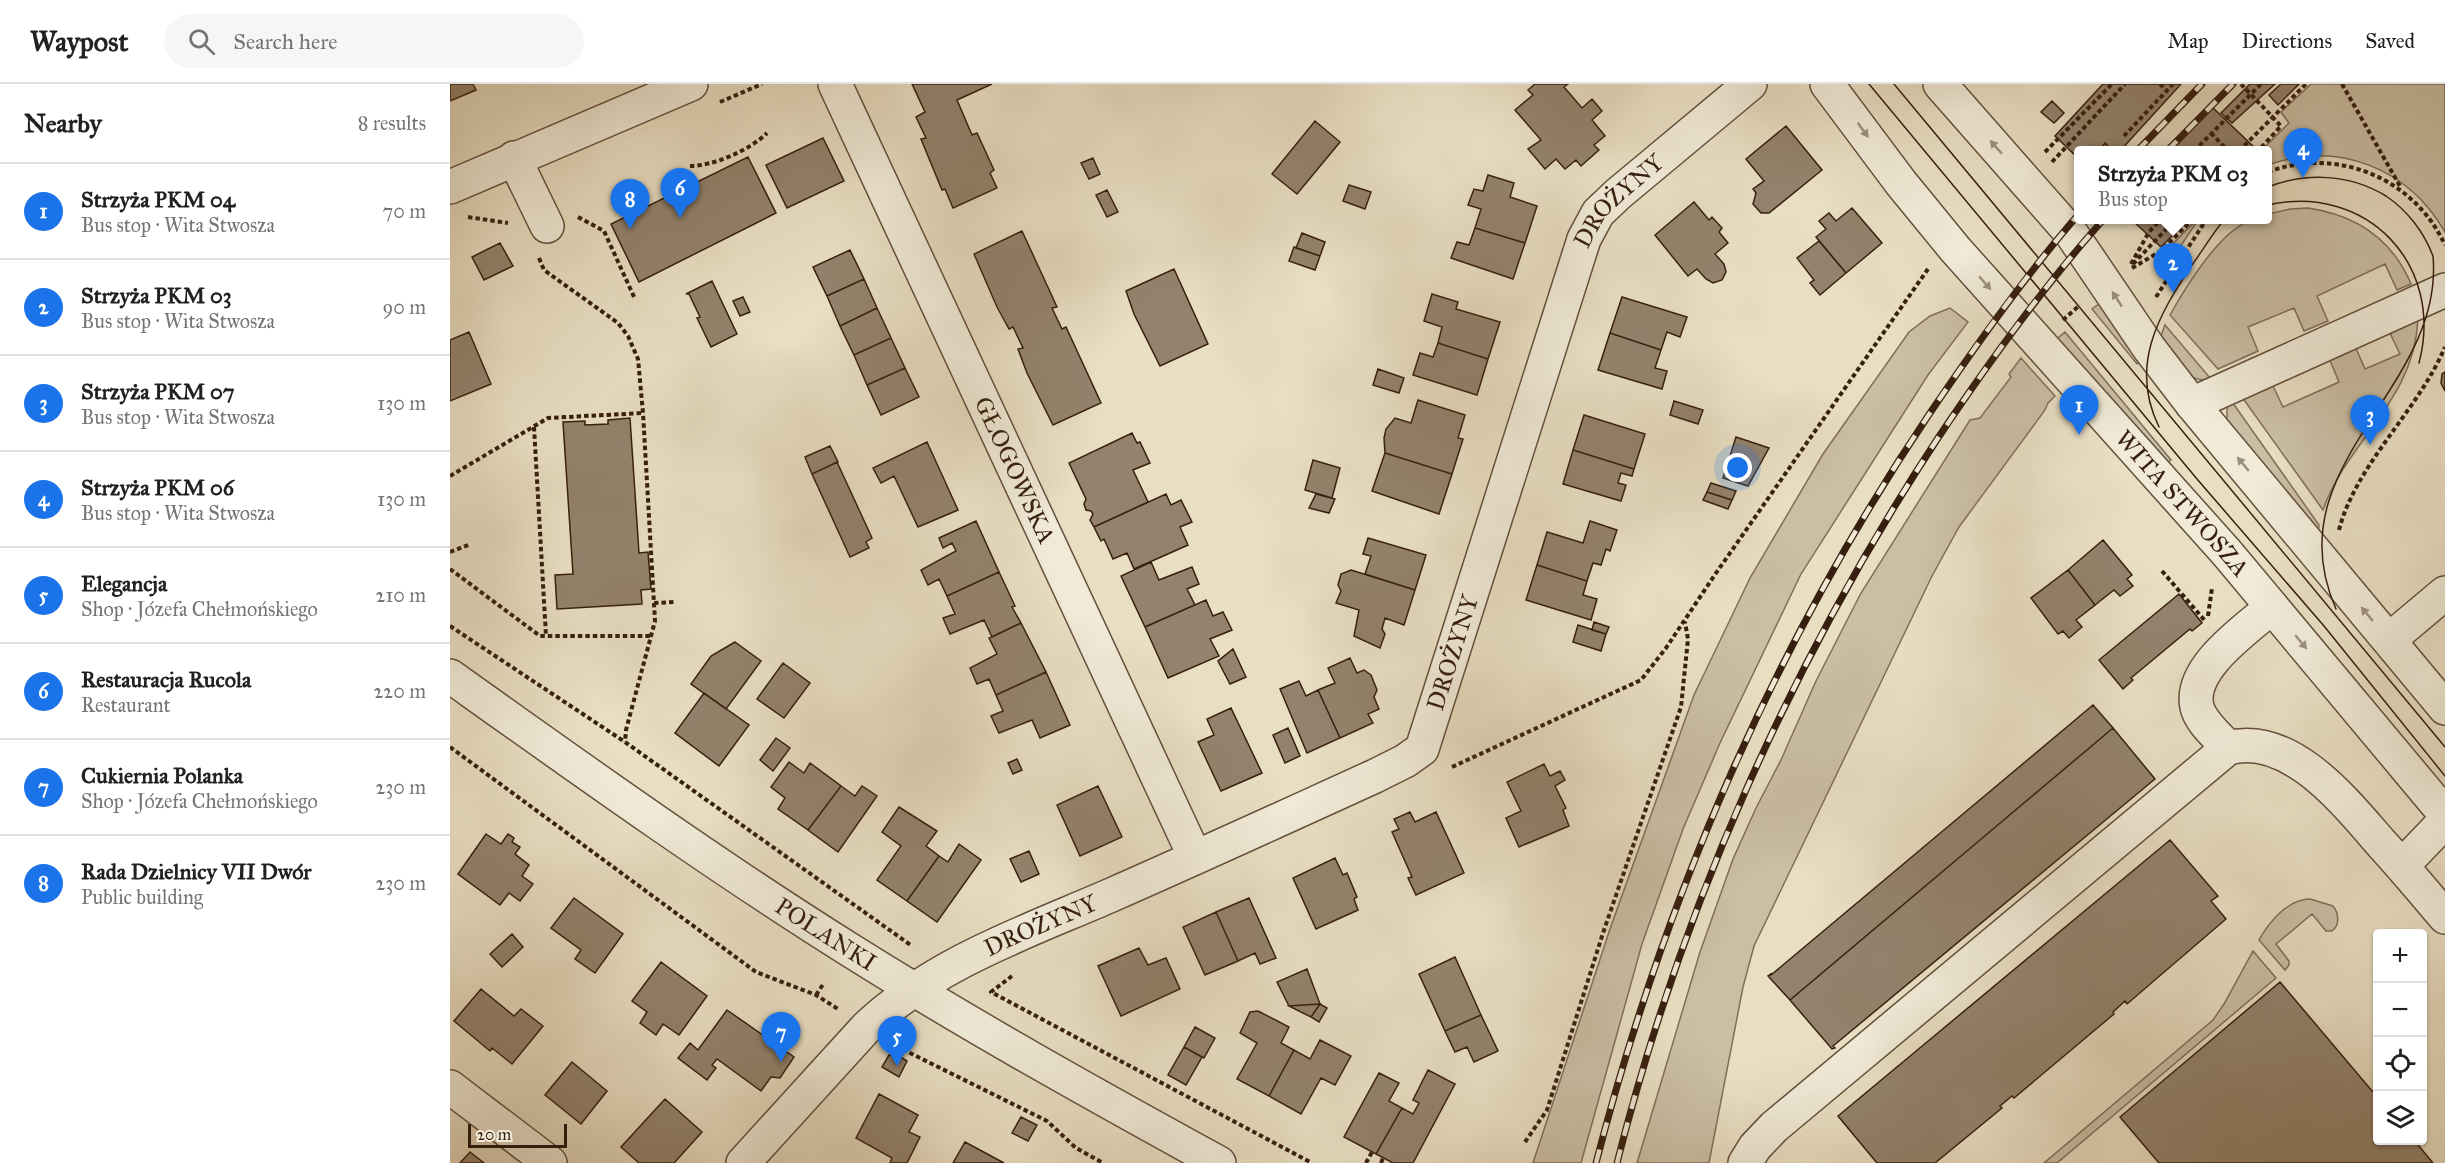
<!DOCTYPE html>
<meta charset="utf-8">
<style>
:root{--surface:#fff;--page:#f6f6f6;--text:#202124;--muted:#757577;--line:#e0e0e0;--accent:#1a73e8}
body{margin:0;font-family:"IM FELL Great Primer",serif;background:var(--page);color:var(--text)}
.controls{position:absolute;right:18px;bottom:18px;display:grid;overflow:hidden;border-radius:6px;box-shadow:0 2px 4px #0004}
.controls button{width:54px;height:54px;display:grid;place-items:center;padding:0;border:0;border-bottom:2px solid var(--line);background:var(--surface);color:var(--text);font:30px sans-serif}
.scale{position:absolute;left:18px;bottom:15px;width:99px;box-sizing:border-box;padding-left:6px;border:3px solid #371f0f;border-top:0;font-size:16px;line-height:21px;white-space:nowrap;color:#371f0f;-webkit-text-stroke:4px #f0ead7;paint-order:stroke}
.you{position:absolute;left:1288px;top:384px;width:21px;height:21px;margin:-15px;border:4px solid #fff;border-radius:50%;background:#1a73e8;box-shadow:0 0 0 9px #1a73e833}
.badge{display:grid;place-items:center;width:39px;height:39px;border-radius:50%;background:var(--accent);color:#fff;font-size:20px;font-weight:700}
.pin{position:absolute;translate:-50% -50px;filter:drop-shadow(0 2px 3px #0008)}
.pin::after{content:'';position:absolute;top:32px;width:21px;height:18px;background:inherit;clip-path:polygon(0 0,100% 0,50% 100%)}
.popup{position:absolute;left:1624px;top:62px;width:198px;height:78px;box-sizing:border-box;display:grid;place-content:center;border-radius:6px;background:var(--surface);filter:drop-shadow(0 2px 4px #0005);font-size:20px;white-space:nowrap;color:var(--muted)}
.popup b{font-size:22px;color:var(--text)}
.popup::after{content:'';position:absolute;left:50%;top:100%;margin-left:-12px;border:12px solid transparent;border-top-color:var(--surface)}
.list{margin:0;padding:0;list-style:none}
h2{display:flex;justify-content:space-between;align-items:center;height:78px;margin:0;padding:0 24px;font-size:26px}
h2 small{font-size:20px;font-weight:400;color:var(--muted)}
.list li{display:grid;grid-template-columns:39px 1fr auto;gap:18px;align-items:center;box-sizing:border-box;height:96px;padding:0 24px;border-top:2px solid var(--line)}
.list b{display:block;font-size:22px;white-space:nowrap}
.list p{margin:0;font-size:20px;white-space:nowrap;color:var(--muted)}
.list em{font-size:20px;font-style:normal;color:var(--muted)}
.icon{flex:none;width:33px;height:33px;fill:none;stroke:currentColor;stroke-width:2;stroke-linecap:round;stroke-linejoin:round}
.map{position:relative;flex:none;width:1995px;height:1079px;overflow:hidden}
header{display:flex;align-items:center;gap:36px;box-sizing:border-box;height:84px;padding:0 30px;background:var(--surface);border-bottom:2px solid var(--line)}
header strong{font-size:28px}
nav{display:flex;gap:33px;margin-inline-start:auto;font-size:21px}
.search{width:420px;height:54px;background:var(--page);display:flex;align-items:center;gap:15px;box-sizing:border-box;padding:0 21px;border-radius:33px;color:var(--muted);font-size:22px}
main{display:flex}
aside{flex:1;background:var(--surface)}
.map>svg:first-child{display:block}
.green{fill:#cabea4;stroke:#806e5a;stroke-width:1.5}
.building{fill:#93826c;stroke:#371f0f;stroke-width:1.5}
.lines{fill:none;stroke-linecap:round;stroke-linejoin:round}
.minor-casing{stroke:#634f3c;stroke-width:36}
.path{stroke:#371f0f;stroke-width:4;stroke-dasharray:4.5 3;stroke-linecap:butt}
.minor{stroke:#f0ead7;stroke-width:33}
.tram{stroke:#371f0f;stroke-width:1.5}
.rail-casing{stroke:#371f0f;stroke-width:7}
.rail{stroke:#f0ead7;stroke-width:4.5;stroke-dasharray:14;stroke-linecap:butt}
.path-bridge{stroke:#371f0f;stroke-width:4;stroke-dasharray:4.5 3;stroke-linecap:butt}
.oneway{fill:#9d8f7d}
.labels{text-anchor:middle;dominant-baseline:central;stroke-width:6;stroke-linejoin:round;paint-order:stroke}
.street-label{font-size:24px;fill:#371f0f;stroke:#f0ead7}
</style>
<header>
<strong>Waypost</strong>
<div class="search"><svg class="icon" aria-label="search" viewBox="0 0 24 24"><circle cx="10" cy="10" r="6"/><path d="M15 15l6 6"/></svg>Search here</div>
<nav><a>Map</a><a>Directions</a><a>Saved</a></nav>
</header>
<main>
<aside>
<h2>Nearby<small>8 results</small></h2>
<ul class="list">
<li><span class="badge">1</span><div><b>Strzyża PKM 04</b><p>Bus stop · Wita Stwosza</p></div><em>70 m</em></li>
<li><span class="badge">2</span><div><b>Strzyża PKM 03</b><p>Bus stop · Wita Stwosza</p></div><em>90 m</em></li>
<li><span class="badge">3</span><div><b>Strzyża PKM 07</b><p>Bus stop · Wita Stwosza</p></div><em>130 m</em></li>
<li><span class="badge">4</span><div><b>Strzyża PKM 06</b><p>Bus stop · Wita Stwosza</p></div><em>130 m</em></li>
<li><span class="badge">5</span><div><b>Elegancja</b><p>Shop · Józefa Chełmońskiego</p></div><em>210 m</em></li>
<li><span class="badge">6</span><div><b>Restauracja Rucola</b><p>Restaurant</p></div><em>220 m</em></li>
<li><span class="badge">7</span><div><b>Cukiernia Polanka</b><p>Shop · Józefa Chełmońskiego</p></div><em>230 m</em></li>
<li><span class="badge">8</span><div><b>Rada Dzielnicy VII Dwór</b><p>Public building</p></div><em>230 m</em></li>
</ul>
</aside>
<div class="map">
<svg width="1995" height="1079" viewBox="0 0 1995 1079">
<rect width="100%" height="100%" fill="#e8dec2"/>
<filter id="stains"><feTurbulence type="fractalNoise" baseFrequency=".00333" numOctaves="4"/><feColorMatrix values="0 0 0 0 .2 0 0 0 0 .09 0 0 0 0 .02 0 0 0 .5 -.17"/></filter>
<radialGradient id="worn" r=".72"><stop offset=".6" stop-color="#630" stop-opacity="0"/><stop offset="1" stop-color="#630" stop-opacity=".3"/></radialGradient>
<!-- green -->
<path class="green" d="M1861 0H1995V148C1958 84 1888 56 1818 81V67L1812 66 1839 39 1831 28Z
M1858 124C1906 131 1942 155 1961 200L1947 206 1935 180 1867 212 1878 237 1854 247 1844 224 1798 243 1808 267 1768 285 1720 231C1735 204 1772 143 1803 136 1808 135 1813 136 1818 136V130L1840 125Z
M1746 136H1748L1720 178 1710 173Z
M1653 217 1689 278 1687 280 1642 225Z
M1500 224 1518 238 1478 291 1351 490 1270 659 1233 745 1192 860 1131 1079H1083L1160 845 1244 611 1300 494 1373 370 1459 248 1480 232Z
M1968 234C1965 317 1898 355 1873 426L1792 313 1822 300 1833 323 1889 298 1879 274 1905 262 1915 285 1950 270 1939 247Z
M1715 241 1761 295C1737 302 1723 273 1709 257Z
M1615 248 1721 376 1716 380 1603 258Z
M1571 274 1605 312 1598 319 1595 326 1509 443 1482 492 1304 862 1293 903 1259 1079H1187L1250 868 1283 775 1306 724 1331 676 1366 597 1411 509 1520 336 1530 334 1561 293 1559 290Z
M1780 315 1869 441 1868 449 1777 338V322Z
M1860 815 1883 822C1889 829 1890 841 1882 847H1876L1862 830 1826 860 1839 877V881L1835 886 1809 856C1819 838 1838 815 1860 815Z
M1803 867 1826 894 1607 1079H1594L1763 936 1774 920Z"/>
<!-- building -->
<path class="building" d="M0 0H23L26 6 0 17Z
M462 0H542L507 16 522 51 527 49 544 86 540 89 547 104 503 124 495 105 492 106 471 55 476 54 466 33 475 28Z
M1085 0H1118L1114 3 1132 24 1142 15 1152 27 1142 36 1155 52 1144 61 1149 66 1131 82 1126 76 1115 85 1106 75 1095 85 1078 65 1091 56 1065 26 1083 11 1078 6Z
M1653 0H1731L1670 67H1628V74L1605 52Z
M1800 0H1825L1782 39 1771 29Z
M1831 0H1849L1828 21 1819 11Z
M1602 17 1614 29 1604 39 1591 28Z
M1762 23 1806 65 1805 67H1720Z
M865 37 890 58 847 110 822 90Z
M1336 42 1372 86 1319 129H1311L1303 120 1306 109 1303 105 1314 97 1296 75Z
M373 54 394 97 337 124 316 81Z
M1655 59 1663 67H1649Z
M298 73 326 129 189 198 161 140Z
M643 74 650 90 639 95 631 79Z
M1038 91 1064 99 1060 113 1087 122 1075 159 1025 144 1031 125 1018 121 1024 105 1033 107Z
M899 101 921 108 915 125 893 117Z
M657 106 668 128 657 133 646 111Z
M1244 118 1259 136 1262 133 1272 144 1269 148 1278 159 1265 170 1274 180 1276 188 1272 196 1263 199 1256 195 1247 185 1238 192 1205 151Z
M1402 124 1432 159 1396 189 1366 153 1376 145 1369 137 1379 129 1386 137Z
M1682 136H1738L1711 163Z
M1025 144 1075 159 1063 195 1001 174 1007 158 1019 161Z
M572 147 607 223 602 224 612 245 616 243 651 319 603 341 577 289 568 265 573 264 563 243 559 245 547 223 524 170Z
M852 149 875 158 870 172 846 164Z
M1369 157 1396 189 1370 211 1360 199 1364 196 1347 174Z
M50 159 63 182 34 196 22 173Z
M844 163 870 172 865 186 839 177Z
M400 166 414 195 377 212 363 183Z
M724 185 758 260 710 282 684 230 676 207Z
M414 195 427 224 390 242 377 212Z
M262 197 287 250 261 263 247 234 250 233 239 210H236Z
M982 210 1008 218 1006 225 1050 238 1038 275 988 259 992 243 974 237Z
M293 213 300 228 290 232 283 217Z
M1172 213 1237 233 1230 253 1217 248 1211 266 1160 249Z
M427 224 441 254 404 271 390 242Z
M19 248 41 300 0 317V256Z
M1160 249 1211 266 1205 284 1217 287 1212 305 1148 286Z
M441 254 455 284 417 301 404 271Z
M988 259 1038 275 1027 311 963 291 970 269 983 273Z
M455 284 469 313 431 331 417 301Z
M928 285 954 294 949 309 923 301Z
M1995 288V307L1991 299 1992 290Z
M968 316 1015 331 1008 354 1013 355 1002 390 935 369 934 354 936 345 945 334 961 339Z
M1224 317 1253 326 1248 340 1220 331Z
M1134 331 1195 350 1184 385 1123 366Z
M180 334 189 469 198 468 201 505 191 506 192 520 107 525 105 491 123 490 113 338 135 337V341L158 340V336Z
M682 349 687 359 690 358 700 379 683 386 698 418 644 443 640 436 643 430 641 427 636 426 634 420 636 415 619 379Z
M1286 353 1319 364 1298 402 1273 394Z
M477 358 508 426 468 443 444 392 431 399 423 384Z
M380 362 388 378 362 390 355 373Z
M1123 366 1184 385 1182 392 1171 389 1168 399 1176 401 1171 417 1113 400Z
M935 369 1002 390 989 430 922 407Z
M863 376 890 384 882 414 855 406Z
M387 378 422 454 416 458 419 464 400 473 362 390Z
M1261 399 1286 407 1282 416 1257 408Z
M1257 408 1282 416 1278 425 1253 416Z
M716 410 721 421 731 416 742 438 730 443 738 461 684 485 677 469 663 475 654 455 651 457 644 443Z
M866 410 885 415 879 429 859 424Z
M526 437 549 488 497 512 489 495 478 501 471 486 506 467 502 459 493 464 489 454Z
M1140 437 1167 446 1160 467 1156 465 1151 481 1143 479 1137 497 1087 481 1097 448 1133 459Z
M918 454 976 471 965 506 915 490 921 472 913 470Z
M1653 456 1682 491 1677 495 1683 502 1670 512 1664 506 1645 521 1618 486Z
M701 478 709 496 742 483 749 500 737 505 745 521 695 543 671 492Z
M1087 481 1137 497 1133 511 1147 515 1141 536 1076 516Z
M901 486 965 506 954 541 935 534 932 545 935 550 930 564 904 552 909 526 886 519 891 507 888 501 891 490Z
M1618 486 1645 521 1626 536 1632 543 1619 554 1613 547 1608 550 1581 514Z
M549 488 565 522 562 523 571 539 542 553 534 536 500 550 493 534 505 530 497 512Z
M1729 510 1752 539 1742 547 1740 545 1681 594 1683 596 1673 605 1649 576Z
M756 516 763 532 773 528 782 546 760 555 769 572 718 594 695 543Z
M1144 538 1159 543 1156 550 1142 546Z
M571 539 596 588 546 611 539 595 527 600 520 584 547 570 539 554Z
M1128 541 1156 550 1151 567 1123 558Z
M285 558 311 577 276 625 241 600 261 572Z
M783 565 796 593 780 600 768 577Z
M900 574 907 589 914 586 921 591 927 606 924 613 929 625 918 630 923 639 890 654 868 606 885 599 878 584Z
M333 579 360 599 334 634 307 615Z
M596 588 620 641 590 654 582 636 549 649 541 632 553 627 546 611Z
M849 597 856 612 868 606 890 654 857 669 830 605Z
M254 609 299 641 269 682 225 649Z
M1643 621 1663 644 1340 916 1318 892 1321 890V891Z
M781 624 812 689 771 707 748 658 764 651 757 635Z
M838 644 850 672 835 679 823 651Z
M1663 644 1705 695 1383 962 1385 964 1382 965 1340 916Z
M326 654 340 664 323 687 310 676Z
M567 675 572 686 563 690 558 679Z
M339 678 354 689 360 679 391 702 358 746 328 725 335 714 321 703Z
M1094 680 1100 692 1110 687 1115 696 1105 702 1116 724 1113 726 1119 742 1069 763 1056 734 1071 727 1057 698Z
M391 702 405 712 412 702 427 712 388 768 358 746Z
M648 702 672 753 630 772 607 721Z
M449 723 487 747 476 762 489 772 457 817 427 796 451 762 432 748Z
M960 728 965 738 986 728 1014 789 966 811 958 794 962 793 942 748 949 745 944 735Z
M36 750 51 760 58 750 64 754 62 758 70 763 65 770 79 781 72 792 83 800 70 817 59 809 50 821 8 790Z
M1720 756 1768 812 1761 817 1776 835 1677 920 1675 917 1663 928 1664 930 1564 1014 1562 1012 1550 1022 1552 1024 1485 1079H1427L1388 1032Z
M509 760 531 776 487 838 457 817 489 772 498 778Z
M579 767 589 790 571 798 560 775Z
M885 774 893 791 897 789 907 813 904 815 908 826 866 845 843 794Z
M124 814 173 850 145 889 125 875 131 866 101 844Z
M799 814 826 874 810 880 805 869 788 877 766 828Z
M766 828 788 877 755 891 733 843Z
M62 850 73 863 52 883 40 870Z
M689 864 698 881 716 874 730 905 671 932 648 882Z
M1005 873 1031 931 995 947 969 890Z
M211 878 257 912 229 951 213 940 206 951 190 939 197 928 182 917Z
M857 885 870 920 839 922 827 898Z
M1830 898 1928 1014V1056H1964L1983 1079H1709L1670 1033Z
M31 905 64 932 71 925 93 942 62 980 42 964 40 967 4 937Z
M870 920 877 924 869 938 861 933Z
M870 920 861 933 839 922Z
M277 926 344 973 330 994 321 993 311 1007 267 975 262 981 266 984 257 996 228 974 240 959 248 966Z
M808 927 839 943 831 959 844 966 819 1012 787 995 807 959 790 949 800 928Z
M1031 931 1048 967 1024 978 1017 963 1005 968 995 947Z
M745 943 765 954 754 974 734 963Z
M870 956 901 972 885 1001 871 994 851 1030 819 1012 844 966 860 975Z
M734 963 752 973 736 1001 718 991Z
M446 970 457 977 449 993 432 983 439 971Z
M122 978 157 1007 131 1040 95 1011Z
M978 986 1005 1000 963 1079H943L926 1070 952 1024 963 1030 969 1019 963 1016Z
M929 989 949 999 939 1017 952 1024 926 1070 894 1053Z
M429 1010 468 1031 459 1048 470 1053 457 1079H440L442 1074 406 1054Z
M215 1015 252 1048 224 1079H189L171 1063Z
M571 1033 587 1041 578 1057 562 1049Z
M515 1058 554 1079H503Z
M20 1068 34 1079H10Z"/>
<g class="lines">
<!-- minor casing -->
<g class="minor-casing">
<g id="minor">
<path id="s1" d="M385 0 745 773"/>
<path id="s2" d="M1377 0 1451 99 1505 165 1777 469 1995 730"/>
<path d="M1490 0 1621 149 1699 264 1742 320 1995 624"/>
<path d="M64 74 97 142"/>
<path d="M0 103 241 0"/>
<path d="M1742 320 1995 206"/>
<path d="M1939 556 1995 509"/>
<path id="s3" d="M0 592C132 686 263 780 400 866 521 942 645 1011 769 1079"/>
<path d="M1778 664C1768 652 1751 639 1747 623 1738 584 1797 545 1822 523"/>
<path d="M1952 782 1995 737"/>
<path d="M0 1003 100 1079"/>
<path id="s4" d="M293 1079 416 944C483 880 576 848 659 812 748 773 837 732 925 692L955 677 972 665 1134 155 1148 129 1168 110 1300 0"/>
<path d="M1295 1079 1305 1063 1324 1043 1778 664C1840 647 1896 719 1931 759 1953 783 1974 808 1995 833"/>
</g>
</g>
<!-- path -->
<path class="path" d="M1710 0 1717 7
M1791 0 1831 42 1808 67
M1892 0 1951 104
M270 18 312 0
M1761 49 1776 65 1775 67
M1674 52 1723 0
M1789 67 1856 0
M1595 68 1662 0
M1602 78 1675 0
M240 82C263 82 300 66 317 49
M1818 88C1887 62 1964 94 1995 161
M18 133 58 139
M128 133 154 147 185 215
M89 174 94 186 168 239 178 252 188 275 193 329 205 537 176 646 175 658
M1681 180 1699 148 1710 136
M1683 180 1725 136
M1682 184 1711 167 1742 136
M1706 213 1756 136
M1613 236 1630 221
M84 343 96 552
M0 392 98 334 193 329
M1889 446C1906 380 1968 327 1995 263
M0 468 21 460
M0 485 90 552H202
M1712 487 1756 538
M204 519 225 518
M1758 532 1762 504
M0 542 175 658 462 862
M0 663 306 888 366 911 388 925
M1002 683 1191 596 1216 564 1264 492 1478 185
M562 892 541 908 862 1079
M366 911 374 899
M446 962 597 1037 626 1064 653 1079
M1075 1058 1097 1026 1153 849 1231 623 1238 555 1235 538
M916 1079 922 1068
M931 1079 933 1074"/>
<!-- minor -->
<use href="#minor" class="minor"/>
<!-- tram -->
<path class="tram" d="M1419 0 1747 395 1874 542 1995 692
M1444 0 1995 663
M1818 103C1856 88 1900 90 1936 112 1957 126 1974 148 1983 172 1995 306 1822 381 1886 525
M1818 121C1916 99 1995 180 1969 279
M1709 343C1679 282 1708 232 1742 181 1753 166 1762 150 1774 136"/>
<!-- rail casing -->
<g class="rail-casing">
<path id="rail" d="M1687 67 1752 0
M1717 67 1783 0
M1146 1079C1215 812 1326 558 1480 329 1526 261 1574 193 1628 131
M1167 1079C1232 822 1342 576 1488 354 1539 278 1592 204 1653 136"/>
</g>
<!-- rail -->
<use href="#rail" class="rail"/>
<!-- path-bridge -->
<path class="path-bridge" d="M1744 67 1811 0"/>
</g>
<!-- one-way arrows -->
<defs><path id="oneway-solid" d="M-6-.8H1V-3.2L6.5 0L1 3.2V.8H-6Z" transform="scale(1.5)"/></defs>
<g class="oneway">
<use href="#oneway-solid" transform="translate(1413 46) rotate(54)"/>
<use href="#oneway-solid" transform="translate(1546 63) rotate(-131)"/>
<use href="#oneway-solid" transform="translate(1535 199) rotate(49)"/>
<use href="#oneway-solid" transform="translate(1667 215) rotate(-123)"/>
<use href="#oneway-solid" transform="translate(1793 380) rotate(-130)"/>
<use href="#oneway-solid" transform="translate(1917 530) rotate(-130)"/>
<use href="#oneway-solid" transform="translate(1851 558) rotate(50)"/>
</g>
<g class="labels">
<!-- street labels -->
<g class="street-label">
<text stroke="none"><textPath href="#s4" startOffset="1394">DROŻYNY</textPath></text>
<text stroke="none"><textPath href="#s1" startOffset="426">GŁOGOWSKA</textPath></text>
<text stroke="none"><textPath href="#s2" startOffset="550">WITA STWOSZA</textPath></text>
<text stroke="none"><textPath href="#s4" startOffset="908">DROŻYNY</textPath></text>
<text stroke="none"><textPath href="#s4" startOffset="386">DROŻYNY</textPath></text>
<text stroke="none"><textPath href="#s3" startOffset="456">POLANKI</textPath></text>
</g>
</g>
<rect width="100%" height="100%" filter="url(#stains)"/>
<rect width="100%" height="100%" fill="url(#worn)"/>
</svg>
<div class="controls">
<button>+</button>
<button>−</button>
<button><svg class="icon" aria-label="locate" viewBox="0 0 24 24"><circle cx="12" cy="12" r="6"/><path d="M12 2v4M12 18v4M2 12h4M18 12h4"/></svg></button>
<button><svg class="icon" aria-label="layers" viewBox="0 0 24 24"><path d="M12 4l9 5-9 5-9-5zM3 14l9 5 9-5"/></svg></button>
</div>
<div class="scale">20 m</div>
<div class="you"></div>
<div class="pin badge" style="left:1629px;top:351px">1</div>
<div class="pin badge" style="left:1723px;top:209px">2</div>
<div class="popup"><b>Strzyża PKM 03</b>Bus stop</div>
<div class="pin badge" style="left:1920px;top:361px">3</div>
<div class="pin badge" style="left:1853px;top:94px">4</div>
<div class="pin badge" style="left:447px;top:982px">5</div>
<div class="pin badge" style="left:230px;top:134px">6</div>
<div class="pin badge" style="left:331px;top:978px">7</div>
<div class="pin badge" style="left:180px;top:145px">8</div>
</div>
</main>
